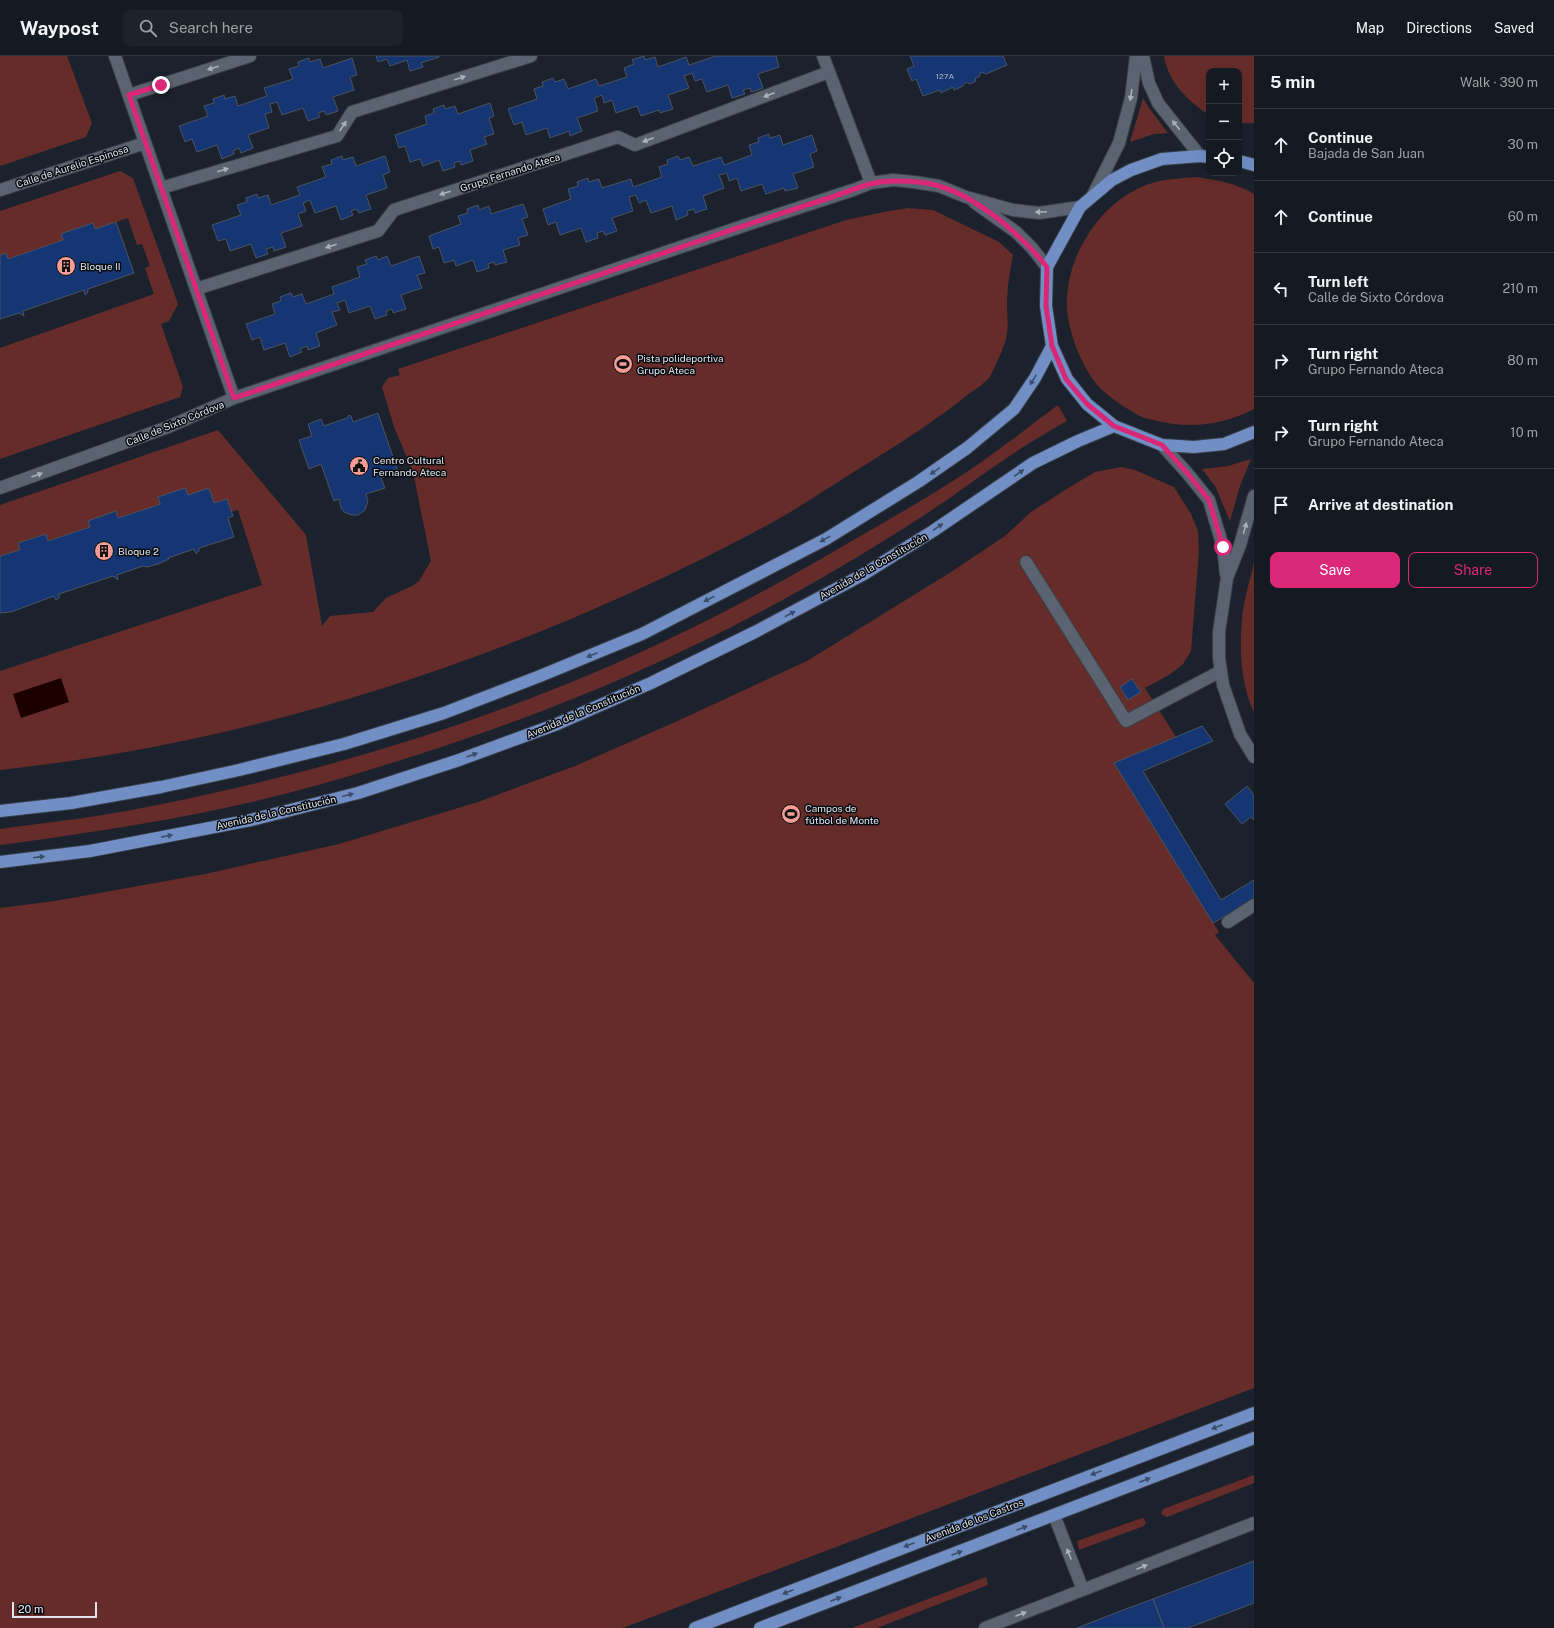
<!DOCTYPE html>
<meta charset="utf-8">
<style>
:root{--surface:#141a22;--page:#1d232a;--text:#f1f3f6;--muted:#9da1a5;--line:#333840;--accent:#db2777}
body{margin:0;font-family:"Public Sans",sans-serif;background:var(--page);color:var(--text)}
.controls{position:absolute;right:12px;top:12px;display:grid;overflow:hidden;border-radius:8px;box-shadow:0 4px 16px #0002}
.controls button{width:36px;height:36px;display:grid;place-items:center;padding:0;border:0;border-bottom:1px solid var(--line);background:var(--surface);color:var(--text);font:20px sans-serif}
.scale{position:absolute;left:12px;bottom:10px;width:85px;box-sizing:border-box;padding-left:4px;border:2px solid #e0e5ed;border-top:0;font-size:11px;line-height:14px;white-space:nowrap;color:#e0e5ed;-webkit-text-stroke:3px #080b10;paint-order:stroke}
.stop{position:absolute;width:12px;height:12px;margin:-9px;border:3px solid #db2777;border-radius:50%;background:#fff}
.stop.end{background:#db2777;border-color:#fff;box-shadow:0 1px 4px #0008}
.list{margin:0;padding:0;list-style:none}
h2{display:flex;justify-content:space-between;align-items:center;height:52px;margin:0;padding:0 16px;font-size:17px}
h2 small{font-size:13px;font-weight:400;color:var(--muted)}
.list li{display:grid;grid-template-columns:26px 1fr auto;gap:12px;align-items:center;box-sizing:border-box;height:72px;padding:0 16px;border-top:1px solid var(--line)}
.list b{display:block;font-size:15px;white-space:nowrap}
.list p{margin:0;font-size:13px;white-space:nowrap;color:var(--muted)}
.list em{font-size:13px;font-style:normal;color:var(--muted)}
.actions{display:flex;gap:8px;padding:12px 16px}
.actions a{flex:1;padding:9px 0;border:1px solid var(--accent);border-radius:8px;text-align:center;font-size:14px;color:var(--accent)}
.actions .main{background:var(--accent);color:#fff}
.icon{flex:none;width:22px;height:22px;fill:none;stroke:currentColor;stroke-width:2;stroke-linecap:round;stroke-linejoin:round}
.map{position:relative;flex:none;width:1254px;height:1572px;overflow:hidden}
header{display:flex;align-items:center;gap:24px;box-sizing:border-box;height:56px;padding:0 20px;background:var(--surface);border-bottom:1px solid var(--line)}
header strong{font-size:19px}
nav{display:flex;gap:22px;margin-inline-start:auto;font-size:14px}
.search{width:280px;height:36px;background:var(--page);display:flex;align-items:center;gap:10px;box-sizing:border-box;padding:0 14px;border-radius:8px;color:var(--muted);font-size:15px}
main{display:flex}
aside{flex:1;background:var(--surface)}
.map>svg:first-child{display:block}
.green{fill:#662c29}
.water{fill:#1c0000}
.building{fill:#153672;stroke:#4b5360}
.lines{fill:none;stroke-linecap:round;stroke-linejoin:round}
.lane-casing{stroke:#3a3f49;stroke-width:14}
.street-casing{stroke:#3a3f49;stroke-width:14}
.primary-casing{stroke:#3a3f49;stroke-width:14}
.lane{stroke:#5b6370;stroke-width:12}
.street{stroke:#5b6370;stroke-width:12}
.primary{stroke:#718fc5;stroke-width:12}
.oneway{fill:#abb1bb}
.oneway2{fill:#3c4d6a}
.route{stroke:#db2777;stroke-width:5}
.labels{text-anchor:middle;dominant-baseline:central;stroke-width:3;stroke-linejoin:round;paint-order:stroke}
.number-label{font-size:8px;fill:#adb9ce}
.street-label{font-size:10px;fill:#e0e5ed;stroke:#080b10}
.poi-label{font-size:10px;fill:#e0e5ed;stroke:#080b10;text-anchor:start}
</style>
<header>
<strong>Waypost</strong>
<div class="search"><svg class="icon" aria-label="search" viewBox="0 0 24 24"><circle cx="10" cy="10" r="6"/><path d="M15 15l6 6"/></svg>Search here</div>
<nav><a>Map</a><a>Directions</a><a>Saved</a></nav>
</header>
<main>
<div class="map">
<svg width="1254" height="1572" viewBox="0 0 1254 1572">
<rect width="100%" height="100%" fill="#1b222d"/>
<!-- green -->
<path class="green" d="M0 0H67L92 67 86 81 0 110Z
M1164 0H1254V67H1239V15H1209V59C1188 45 1168 26 1164 0Z
M1143 42 1149 52 1168 77 1154 78 1130 86Z
M120 115 133 122 178 248 169 265 161 268 183 331 180 341 0 403V292L154 238 145 212 150 210 142 188 137 189 128 162 95 173 92 167 66 176 63 184 8 203 6 197 0 199V155Z
M1197 121C1217 124 1236 127 1254 138V353C1223 369 1191 373 1157 365 1152 363 1145 363 1140 360 1128 354 1109 341 1100 332 1081 311 1065 270 1067 242 1068 221 1075 200 1086 182 1099 159 1121 139 1146 129 1163 123 1180 122 1197 121Z
M908 152 933 154 999 186 1013 199C1010 215 1007 231 1007 247 1007 259 1009 272 1006 283 1004 291 993 316 989 322 983 329 972 335 965 341 932 367 896 390 860 412 828 432 796 454 762 472 525 598 267 685 0 714V615L262 529 238 454 231 456 227 443 214 447 209 432 188 439 185 432 158 441 160 448 155 450 118 462 116 455 88 465 90 471 48 485 46 478 18 487 20 494 0 500V449L218 374 306 479 322 570 330 560 373 556 386 542 412 530 419 525 431 505 413 416 394 371 382 331 388 322 400 319 398 313 846 164 889 155Z
M1058 349 1067 365C1050 375 1033 384 1017 395 986 415 957 438 926 458 872 493 817 526 760 556 640 620 513 670 382 710 330 726 278 741 225 752 150 768 75 779 0 789V773C42 767 84 763 126 755 270 728 413 689 549 635 654 594 754 543 850 486 892 462 934 438 974 411 1003 391 1030 370 1058 349Z
M1251 403 1240 430 1230 465 1215 430 1202 413 1228 410Z
M1121 411 1135 414 1174 431 1191 458 1198 475 1199 495 1191 595 1183 608 1169 619 1145 632 1176 681 1114 707 1219 876 1215 879 1254 927V1332L623 1572H0V852L55 845 205 818 339 788 478 746 575 710 673 667 807 605 951 516 1005 480 1031 456 1065 434 1095 416Z
M1254 506V656C1241 629 1239 594 1242 564 1243 547 1250 524 1254 506Z
M1254 1419V1427L1167 1461 1161 1458 1163 1453Z
M1142 1462H1144L1146 1467 1144 1470 1079 1494 1077 1485Z
M986 1521 988 1529 877 1572H852Z"/>
<!-- water -->
<path class="water" d="M61 622 69 646 21 662 13 638Z"/>
<!-- building -->
<path class="building" d="M376 0H439V1L421 7 423 11 410 15 407 4 390 10 387 3 378 6Z
M644 0 645 4 655 1 658 11 686 1 689 9 716 0H776L779 11 758 18 763 32 751 36 750 32 743 34 745 38 732 42 728 29 707 36 702 23 695 25 692 17 684 20 689 32 668 39 673 53 660 57 659 54 641 60 637 50 616 57 612 44 604 47 602 39 594 42 598 55 577 62 582 75 570 80 569 75 550 82 547 72 526 79 522 66 514 69 508 53 537 43 534 33 543 30 542 26 553 22 555 26 564 23 568 33 596 23 599 30 627 21 624 12 634 8 632 4Z
M910 0H1003L1007 9 986 18 981 16 979 21 975 22 976 25 970 28 966 26 963 30 954 34 953 31 941 37 940 34 923 40 916 23 912 25 907 13 914 10Z
M309 2 310 6 320 3 323 12 352 2 357 19 350 21 354 34 333 41 338 55 326 59 324 55 318 57 320 61 308 65 303 52 282 59 277 46 270 48 272 56 265 58 269 72 248 79 253 92 241 97 239 92 233 95 234 98 222 103 217 89 197 96 192 83 185 86 179 70 208 60 204 50 214 47 213 43 224 39 225 43 235 40 238 50 267 40 264 32 293 23 289 13 299 10 298 6Z
M490 47 494 60 489 62 494 78 484 81 487 88 470 94 473 105 461 109 460 105 454 107 455 111 443 115 439 104 423 110 420 103 410 106 405 90 399 92 395 79 427 68 425 60 434 57 433 53 444 49 445 53 455 50 458 58Z
M769 78 770 82 780 79 783 89 812 79 817 95 810 98 814 111 793 118 798 132 785 135 784 132 766 138 762 128 741 135 737 122 729 125 727 117 719 119 724 132 703 140 707 153 695 157 694 153 687 155 688 159 676 164 672 150 651 157 646 144 639 147 636 139 629 141 633 155 612 162 617 175 605 179 603 175 597 177 598 182 586 186 581 172 560 179 556 166 548 169 543 153 571 143 568 133 578 130 577 126 588 122 589 126 599 123 602 132 631 123 633 131 662 121 659 111 668 108 667 104 678 100 680 104 689 101 693 110 721 101 724 109 752 99 749 89 759 86 758 82Z
M342 100 343 104 353 101 356 110 385 100 390 116 383 119 387 132 366 139 371 153 359 157 357 153 351 155 353 159 341 164 336 150 315 157 310 144 303 147 306 155 298 158 302 170 281 177 286 191 274 195 273 191 266 193 268 198 256 202 251 188 230 195 226 183 218 185 212 169 241 159 237 149 247 146 246 142 257 138 258 142 268 139 271 149 300 139 297 131 326 121 322 111 332 108 331 104Z
M523 148 528 161 522 163 528 179 518 182 520 189 503 194 507 206 495 209 494 206 488 208 489 212 477 216 473 204 456 210 454 204 444 207 439 191 433 193 429 180 461 168 458 160 468 157 467 153 478 149 479 154 489 150 491 158Z
M116 166 134 217 88 233V236L85 239 84 234 23 255 24 260 19 257 0 263V199L6 197 8 203 63 184 61 178 66 176 93 167 95 173Z
M376 200 378 204 387 200 391 210 419 200 425 217 417 219 422 232 401 239 406 253 393 257 392 253 386 255 387 259 375 263 370 250 349 257 345 244 337 247 340 254 332 256 337 269 316 277 320 290 308 294 307 290 300 293 302 296 290 301 285 287 264 294 260 281 252 284 246 268 275 258 272 248 281 245 280 241 291 237 293 241 302 238 306 248 334 238 332 231 360 221 357 211 367 208 365 204Z
M378 357 398 416 381 422 385 432 366 438 368 445 365 454 358 459H352L344 456 341 452 339 443 334 445 321 408 309 413 299 384 312 380 308 368 321 363 324 370 347 362 349 359 351 360 353 366Z
M185 432 188 439 209 432 214 447 227 443 233 460 228 462 234 481 199 492V495L196 498 194 493 168 502 169 503 158 508 147 511 143 510 117 519 118 524 113 520 59 538V542L56 544 54 540 11 556 0 557V500L20 494 18 487 46 478 48 485 90 471 88 465 96 462 116 455 118 462 155 450 160 448 158 441Z
M1132 623 1141 636 1128 644 1120 631Z
M1202 670 1213 685 1143 715 1221 844 1254 824V843L1213 867 1114 707Z
M1247 730 1254 739V764L1251 761 1242 768 1225 748Z
M1254 1505V1547L1188 1572H1164L1153 1543Z
M1153 1543 1164 1572H1077L1123 1554Z"/>
<g class="lines">
<!-- lane casing -->
<g class="lane-casing">
<path id="lane" d="M1026 506 1126 665 1221 615
M1228 866 1254 849"/>
</g>
<!-- street casing -->
<g class="street-casing">
<path id="street" d="M115 0 234 342
M823 0 871 127
M1143 0 1149 27 1158 47 1200 100
M129 39 250 0
M161 132 337 80 352 56 531 0
M0 134 145 87
M1093 139 1119 87 1131 42 1136 0
M974 146 1016 176 1032 192 1047 211
M196 233 378 175 394 154 618 81 635 89 829 16
M1162 389 1188 418 1209 444 1223 491 1226 518
M0 432 168 371 234 342 746 169 853 134 871 127 893 124 914 126 939 130 966 141 1013 154 1039 157 1080 151
M1254 440 1240 489 1227 522 1219 576V602L1223 629 1240 678 1254 701
M1054 1459 1083 1534
M985 1572 1254 1467"/>
</g>
<!-- primary casing -->
<g class="primary-casing">
<path id="primary" d="M1209 101 1200 100 1162 103 1131 114 1112 124 1080 151 1047 211 1046 250 1052 290 1067 323 1087 348 1114 370 1162 389 1194 391 1224 388 1254 376
M1239 105 1254 109
M0 755 71 747 161 731 239 714 344 688 444 657 540 620 642 578 826 483 918 426 967 392 1014 353 1035 322 1052 290
M0 806 90 795 251 764 358 737 459 704 557 668 651 627 755 576 864 518 933 475 1033 407 1078 385 1114 370
M695 1572 1254 1357
M760 1572 1254 1382"/>
</g>
<!-- lane -->
<use href="#lane" class="lane"/>
<!-- street -->
<use href="#street" class="street"/>
<!-- primary -->
<use href="#primary" class="primary"/>
</g>
<!-- one-way arrows -->
<defs><path id="oneway-solid" d="M-6-.8H1V-3.2L6.5 0L1 3.2V.8H-6Z"/></defs>
<g class="oneway">
<use href="#oneway-solid" transform="translate(213 12) rotate(162)"/>
<use href="#oneway-solid" transform="translate(460 22) rotate(-18)"/>
<use href="#oneway-solid" transform="translate(769 39) rotate(159)"/>
<use href="#oneway-solid" transform="translate(1131 39) rotate(99)"/>
<use href="#oneway-solid" transform="translate(1176 69) rotate(-129)"/>
<use href="#oneway-solid" transform="translate(343 70) rotate(-57)"/>
<use href="#oneway-solid" transform="translate(648 84) rotate(159)"/>
<use href="#oneway-solid" transform="translate(223 114) rotate(-17)"/>
<use href="#oneway-solid" transform="translate(445 137) rotate(162)"/>
<use href="#oneway-solid" transform="translate(1041 156) rotate(177)"/>
<use href="#oneway-solid" transform="translate(331 190) rotate(162)"/>
<use href="#oneway-solid" transform="translate(37 419) rotate(-20)"/>
<use href="#oneway-solid" transform="translate(1245 472) rotate(-74)"/>
<use href="#oneway-solid" transform="translate(1069 1498) rotate(-112)"/>
<use href="#oneway-solid" transform="translate(1142 1511) rotate(-22)"/>
<use href="#oneway-solid" transform="translate(1021 1558) rotate(-21)"/>
</g>
<g class="oneway2">
<use href="#oneway-solid" transform="translate(1033 324) rotate(122)"/>
<use href="#oneway-solid" transform="translate(935 415) rotate(145)"/>
<use href="#oneway-solid" transform="translate(1019 417) rotate(-34)"/>
<use href="#oneway-solid" transform="translate(938 471) rotate(-34)"/>
<use href="#oneway-solid" transform="translate(825 483) rotate(151)"/>
<use href="#oneway-solid" transform="translate(709 543) rotate(153)"/>
<use href="#oneway-solid" transform="translate(790 558) rotate(-28)"/>
<use href="#oneway-solid" transform="translate(592 599) rotate(158)"/>
<use href="#oneway-solid" transform="translate(472 699) rotate(-20)"/>
<use href="#oneway-solid" transform="translate(348 739) rotate(-14)"/>
<use href="#oneway-solid" transform="translate(167 780) rotate(-11)"/>
<use href="#oneway-solid" transform="translate(39 801) rotate(-7)"/>
<use href="#oneway-solid" transform="translate(1217 1371) rotate(159)"/>
<use href="#oneway-solid" transform="translate(1096 1417) rotate(159)"/>
<use href="#oneway-solid" transform="translate(1145 1424) rotate(-21)"/>
<use href="#oneway-solid" transform="translate(1022 1472) rotate(-21)"/>
<use href="#oneway-solid" transform="translate(909 1489) rotate(159)"/>
<use href="#oneway-solid" transform="translate(957 1497) rotate(-21)"/>
<use href="#oneway-solid" transform="translate(788 1536) rotate(159)"/>
<use href="#oneway-solid" transform="translate(836 1543) rotate(-21)"/>
</g>
<g class="lines">
<!-- route -->
<path class="route" d="M161 29 129 39 234 342C393 289 552 235 711 181 751 167 792 154 832 141 853 134 873 124 896 125 910 125 926 126 939 130 979 142 1021 179 1047 211L1046 250 1052 290 1066 323 1087 348 1114 370 1162 389 1188 418 1209 444 1223 491"/>
</g>
<!-- icons -->
<defs>
<g id="building-disc" transform="scale(1)"><circle r="9.5" fill="#f59c94" stroke="#080b10"/><path d="M-4-6H4V6H1V3H-1V6H-4ZM-2.5-4.3h1.7v1.8h-1.7ZM.8-4.3h1.7v1.8H.8ZM-2.5-1h1.7V.8h-1.7ZM.8-1h1.7V.8H.8Z" fill="#111"/></g>
<g id="stadium-disc" transform="scale(1)"><circle r="9.5" fill="#f59c94" stroke="#080b10"/><path d="M0-5a6.5 5 0 1 0 0 10a6.5 5 0 1 0 0-10ZM-3.5-1.8h7v3.6h-7Z" fill="#111"/></g>
<g id="civic-disc" transform="scale(1)"><circle r="9.5" fill="#f59c94" stroke="#080b10"/><path d="M-.6-6.5H3V-4.5H.6V-3L4-1V1h2V6H-6V1h2V-1L-.6-3ZM-1.2 2.5V6h2.4V2.5Z" fill="#111"/></g>
</defs>
<g fill-rule="evenodd">
<use href="#building-disc" x="66" y="210"/>
<use href="#stadium-disc" x="623" y="308"/>
<use href="#civic-disc" x="359" y="410"/>
<use href="#building-disc" x="104" y="495"/>
<use href="#stadium-disc" x="791" y="758"/>
</g>
<g class="labels">
<!-- number labels -->
<g class="number-label">
<text x="945" y="20">127A</text>
</g>
<!-- street labels -->
<g class="street-label">
<text transform="translate(72 110) rotate(-18)">Calle de Aurelio Espinosa</text>
<text transform="translate(510 116) rotate(-18)">Grupo Fernando Ateca</text>
<text transform="translate(175 367) rotate(-22)">Calle de Sixto Córdova</text>
<text transform="translate(873 510) rotate(-30)">Avenida de la Constitución</text>
<text transform="translate(583 655) rotate(-23)">Avenida de la Constitución</text>
<text transform="translate(276 756) rotate(-13)">Avenida de la Constitución</text>
<text transform="translate(974 1464) rotate(-21)">Avenida de los Castros</text>
</g>
<!-- poi labels -->
<g class="poi-label">
<text x="80" y="210">Bloque II</text>
<text x="637" y="302">Pista polideportiva<tspan x="637" dy="12">Grupo Ateca</tspan></text>
<text x="373" y="404">Centro Cultural<tspan x="373" dy="12">Fernando Ateca</tspan></text>
<text x="118" y="495">Bloque 2</text>
<text x="805" y="752">Campos de<tspan x="805" dy="12">fútbol de Monte</tspan></text>
</g>
</g>
</svg>
<div class="controls">
<button>+</button>
<button>−</button>
<button><svg class="icon" aria-label="locate" viewBox="0 0 24 24"><circle cx="12" cy="12" r="6"/><path d="M12 2v4M12 18v4M2 12h4M18 12h4"/></svg></button>
</div>
<div class="scale">20 m</div>
<div class="stop" style="left:1223px;top:491px"></div>
<div class="stop end" style="left:161px;top:29px"></div>
</div>
<aside>
<h2>5 min<small>Walk · 390 m</small></h2>
<ul class="list">
<li><svg class="icon" aria-label="ahead" viewBox="0 0 24 24"><path d="M12 20V5M6 11l6-6 6 6"/></svg><div><b>Continue</b><p>Bajada de San Juan</p></div><em>30 m</em></li>
<li><svg class="icon" aria-label="ahead" viewBox="0 0 24 24"><path d="M12 20V5M6 11l6-6 6 6"/></svg><div><b>Continue</b></div><em>60 m</em></li>
<li><svg class="icon" aria-label="left" viewBox="0 0 24 24"><path d="M17 20v-9H6M10 6l-5 5 5 5"/></svg><div><b>Turn left</b><p>Calle de Sixto Córdova</p></div><em>210 m</em></li>
<li><svg class="icon" aria-label="right" viewBox="0 0 24 24"><path d="M7 20v-9h11M14 6l5 5-5 5"/></svg><div><b>Turn right</b><p>Grupo Fernando Ateca</p></div><em>80 m</em></li>
<li><svg class="icon" aria-label="right" viewBox="0 0 24 24"><path d="M7 20v-9h11M14 6l5 5-5 5"/></svg><div><b>Turn right</b><p>Grupo Fernando Ateca</p></div><em>10 m</em></li>
<li><svg class="icon" aria-label="arrive" viewBox="0 0 24 24"><path d="M6 21V4h12l-3 4 3 4H6"/></svg><div><b>Arrive at destination</b></div></li>
</ul>
<div class="actions"><a class="main">Save</a><a>Share</a></div>
</aside>
</main>
